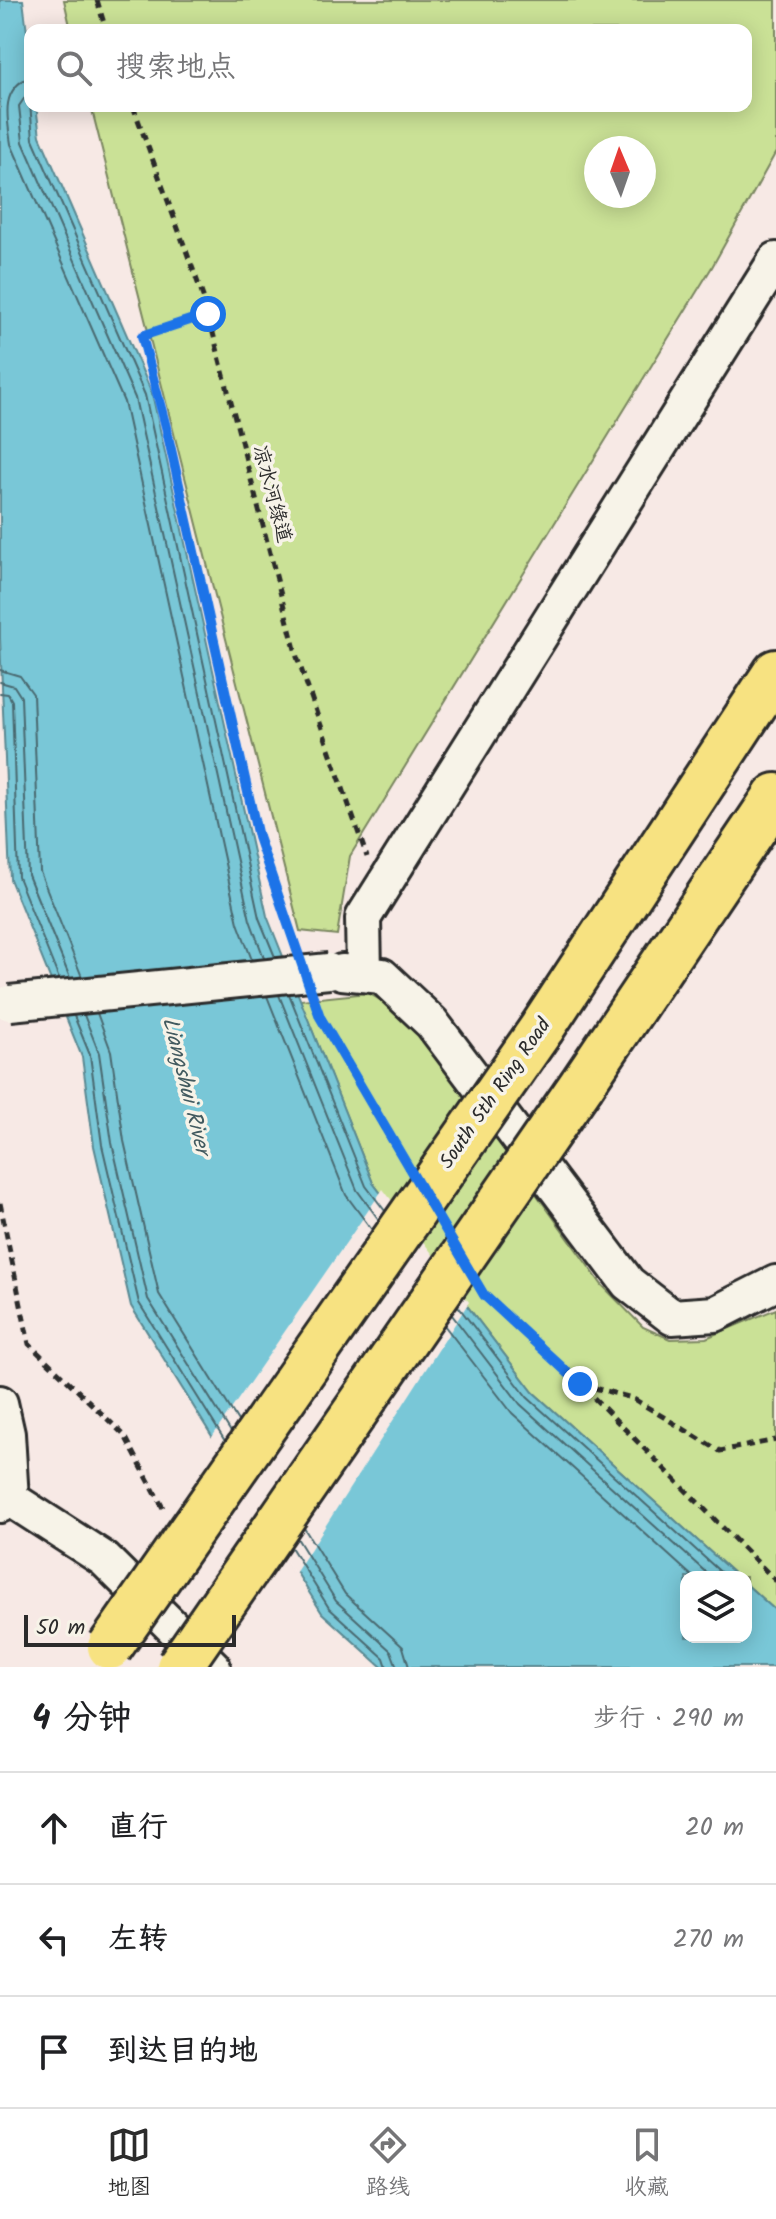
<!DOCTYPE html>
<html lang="zh">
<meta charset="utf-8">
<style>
:root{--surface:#fff;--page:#f2f2f2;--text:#202124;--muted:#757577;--line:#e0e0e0;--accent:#2b2b2b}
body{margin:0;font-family:Kalam,"LXGW WenKai TC",sans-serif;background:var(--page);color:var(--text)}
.controls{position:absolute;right:24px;bottom:24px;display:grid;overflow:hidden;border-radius:16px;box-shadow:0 4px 20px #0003}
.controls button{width:72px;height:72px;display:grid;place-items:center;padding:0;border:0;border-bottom:2px solid var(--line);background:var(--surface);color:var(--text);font:40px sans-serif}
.compass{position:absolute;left:584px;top:136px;width:72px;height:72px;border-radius:50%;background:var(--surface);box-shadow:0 4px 20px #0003;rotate:358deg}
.scale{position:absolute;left:24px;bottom:20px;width:212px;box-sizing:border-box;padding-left:8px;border:4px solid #2b2b2b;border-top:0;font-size:22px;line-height:28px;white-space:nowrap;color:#2b2b2b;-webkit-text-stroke:6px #f7f3e8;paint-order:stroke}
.stop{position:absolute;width:24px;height:24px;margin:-18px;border:6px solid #1a73e8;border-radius:50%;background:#fff}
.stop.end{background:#1a73e8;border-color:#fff;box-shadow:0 2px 8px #0008}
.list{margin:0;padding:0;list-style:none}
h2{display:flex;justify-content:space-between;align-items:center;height:104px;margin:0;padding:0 32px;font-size:34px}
h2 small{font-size:26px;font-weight:400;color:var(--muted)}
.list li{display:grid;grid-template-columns:52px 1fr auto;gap:24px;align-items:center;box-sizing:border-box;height:112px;padding:0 32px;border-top:2px solid var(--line)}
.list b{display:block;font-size:30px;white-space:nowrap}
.list em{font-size:26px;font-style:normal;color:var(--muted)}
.icon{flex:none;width:44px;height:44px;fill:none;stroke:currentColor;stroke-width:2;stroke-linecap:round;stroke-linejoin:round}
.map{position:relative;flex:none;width:776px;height:1667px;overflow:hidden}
.search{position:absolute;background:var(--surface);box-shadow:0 4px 20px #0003;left:24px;right:24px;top:24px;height:88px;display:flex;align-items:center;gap:20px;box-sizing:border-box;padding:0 28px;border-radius:16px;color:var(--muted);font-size:30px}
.sheet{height:440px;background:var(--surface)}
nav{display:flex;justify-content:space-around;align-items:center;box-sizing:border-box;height:112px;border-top:2px solid var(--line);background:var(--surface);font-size:22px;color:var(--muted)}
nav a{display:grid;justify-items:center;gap:4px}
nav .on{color:var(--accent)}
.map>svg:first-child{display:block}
.green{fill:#cae196;stroke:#7a8660;stroke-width:2;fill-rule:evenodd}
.water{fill:#79c7d7;stroke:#5a8992;stroke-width:2}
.pier{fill:#f7e9e5}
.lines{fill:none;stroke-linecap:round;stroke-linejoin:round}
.shore{stroke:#4a6970;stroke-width:2}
.minor-casing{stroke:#2b2b2b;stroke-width:40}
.highway-casing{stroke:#2b2b2b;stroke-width:50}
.path{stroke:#2b2b2b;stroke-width:5;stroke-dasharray:8 6;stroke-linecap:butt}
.minor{stroke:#f7f3e8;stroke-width:34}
.highway{stroke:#f7e281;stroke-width:44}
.minor-bridge-casing{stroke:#2b2b2b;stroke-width:40;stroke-linecap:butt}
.highway-bridge-casing{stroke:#2b2b2b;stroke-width:50;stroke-linecap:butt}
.minor-bridge{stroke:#f7f3e8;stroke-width:34}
.highway-bridge{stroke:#f7e281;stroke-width:44}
.route{stroke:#1a73e8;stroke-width:10}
.labels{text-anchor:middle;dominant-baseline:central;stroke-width:7;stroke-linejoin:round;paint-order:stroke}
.street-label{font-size:20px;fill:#2b2b2b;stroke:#f7f3e8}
.water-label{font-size:22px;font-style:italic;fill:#425a5f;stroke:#f7f3e8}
</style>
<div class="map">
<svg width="776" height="1667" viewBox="0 0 776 1667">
<rect width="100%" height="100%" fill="#f7e9e5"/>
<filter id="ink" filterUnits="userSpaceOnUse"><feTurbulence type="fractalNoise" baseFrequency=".0125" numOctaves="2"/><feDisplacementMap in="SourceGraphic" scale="16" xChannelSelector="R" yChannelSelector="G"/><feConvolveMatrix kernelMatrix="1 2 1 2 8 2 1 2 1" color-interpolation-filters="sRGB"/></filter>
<g filter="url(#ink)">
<!-- green -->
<path class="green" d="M64 0H776V152L712 267 350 856 337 935 300 931 91 106H746V30H71ZM596 148H644V196H596Z
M368 993 408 1016 602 1285 643 1327 670 1339 706 1338 776 1309V1611L746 1584V1577H738L533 1392 373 1183 300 1000Z"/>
<!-- water -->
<path class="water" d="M0 0H23L30 56V106H36L40 136 152 393 267 916 373 1183 533 1392 738 1577H686V1637H746V1584L776 1611V1667H382L322 1613 131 1306 94 1146 82 1057 10 879 0 638Z"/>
<!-- pier -->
<path class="pier" d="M383 1189 469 1302 294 1575 210 1440Z"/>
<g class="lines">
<!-- shore -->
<path class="shore" d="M30 77C0 89 7 118 11 144L124 402 238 923 252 960
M30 90 19 106 23 142 135 398 250 920 264 958
M30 103 33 139 145 395 259 918 275 957
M0 670 20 676 33 694 40 872 82 977
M0 682 14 686 21 697 28 875 70 978
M0 693 8 694 12 701 18 877 59 979
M289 994 366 1186 385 1211
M279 995 357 1190 379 1220
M267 996 346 1195 372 1230
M97 1013 111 1051 124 1141 159 1294 238 1421
M84 1015 99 1053 112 1143 148 1299 231 1432
M74 1016 90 1055 102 1145 139 1303 225 1441
M458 1306 527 1397 726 1577
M452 1315 520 1404 711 1577
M444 1325 512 1413 693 1577
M304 1528 345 1594 403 1647 409 1667
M297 1538 336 1601 391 1651 397 1667
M291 1547 329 1608 384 1658 387 1667"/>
<!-- minor casing -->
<g class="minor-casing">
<path id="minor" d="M342 972 382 976 432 1023 628 1283 672 1317 715 1314 776 1283
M364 974 363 918 776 260
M0 1403 7 1434 11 1499
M0 1505 11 1499 104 1559 213 1667"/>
</g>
<!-- highway casing -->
<g class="highway-casing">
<path id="highway" d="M542 1028 776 672
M582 1084 776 796"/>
</g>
<!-- path -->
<path class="path" d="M97 0 106 30
M133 106 205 302 297 657 367 857
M208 314 142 336 166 427 258 837 296 946
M314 1000 320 1017 405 1162
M0 1203 29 1344 125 1436 163 1508
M482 1292 580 1384 776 1581
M580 1384 632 1398 720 1451 776 1440"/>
<!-- minor -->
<use href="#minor" class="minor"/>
<!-- highway -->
<use href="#highway" class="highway"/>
<!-- minor-bridge casing -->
<g class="minor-bridge-casing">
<path id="minor-bridge" d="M10 1003 329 971"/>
</g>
<!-- highway-bridge casing -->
<g class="highway-bridge-casing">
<path id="highway-bridge" d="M110 1647 542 1028
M179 1667 582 1084"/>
</g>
<!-- minor-bridge -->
<use href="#minor-bridge" class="minor-bridge"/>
<!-- highway-bridge -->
<use href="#highway-bridge" class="highway-bridge"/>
</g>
</g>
<g class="lines" filter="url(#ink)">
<!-- route -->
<path class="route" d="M208 314 142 336 166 427 258 837 320 1017 484 1295 580 1384"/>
</g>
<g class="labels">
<!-- street labels -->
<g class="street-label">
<text transform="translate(271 494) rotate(75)">凉水河绿道</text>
<text transform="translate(496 1094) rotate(-55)">South 5th Ring Road</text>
</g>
<!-- water labels -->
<g class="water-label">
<text transform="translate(185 1086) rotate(76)">Liangshui River</text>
</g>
</g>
</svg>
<div class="controls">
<button><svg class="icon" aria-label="layers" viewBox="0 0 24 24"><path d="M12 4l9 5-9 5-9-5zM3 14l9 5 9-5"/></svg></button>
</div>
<svg class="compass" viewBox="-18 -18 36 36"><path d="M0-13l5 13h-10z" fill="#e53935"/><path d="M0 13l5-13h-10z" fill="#757577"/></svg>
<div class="scale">50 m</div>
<div class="stop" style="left:208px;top:314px"></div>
<div class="stop end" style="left:580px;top:1384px"></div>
<div class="search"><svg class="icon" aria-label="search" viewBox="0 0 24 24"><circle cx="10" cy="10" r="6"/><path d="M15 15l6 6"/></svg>搜索地点</div>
</div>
<section class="sheet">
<h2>4 分钟<small>步行 · 290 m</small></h2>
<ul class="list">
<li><svg class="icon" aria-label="ahead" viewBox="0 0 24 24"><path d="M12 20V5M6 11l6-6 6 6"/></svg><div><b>直行</b></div><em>20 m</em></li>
<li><svg class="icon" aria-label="left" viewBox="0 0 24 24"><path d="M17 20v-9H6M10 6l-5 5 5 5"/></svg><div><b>左转</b></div><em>270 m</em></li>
<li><svg class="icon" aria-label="arrive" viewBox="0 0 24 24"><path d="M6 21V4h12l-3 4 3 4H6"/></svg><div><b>到达目的地</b></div></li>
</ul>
</section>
<nav>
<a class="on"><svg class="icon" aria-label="map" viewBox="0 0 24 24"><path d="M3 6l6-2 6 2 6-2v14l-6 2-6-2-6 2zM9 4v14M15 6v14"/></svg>地图</a>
<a><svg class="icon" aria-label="directions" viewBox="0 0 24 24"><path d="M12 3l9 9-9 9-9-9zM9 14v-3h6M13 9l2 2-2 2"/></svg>路线</a>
<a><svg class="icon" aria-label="saved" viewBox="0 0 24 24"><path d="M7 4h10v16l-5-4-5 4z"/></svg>收藏</a>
</nav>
